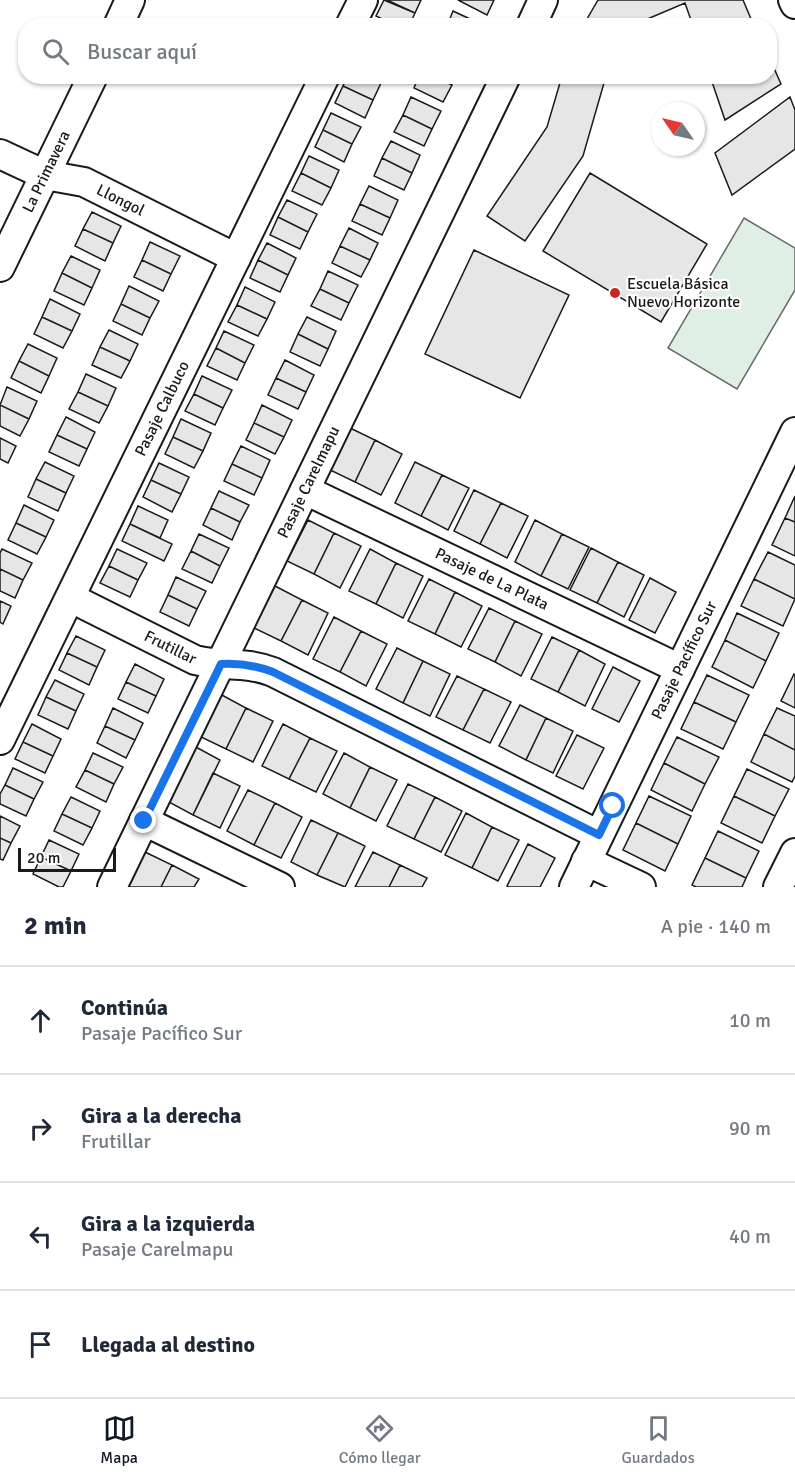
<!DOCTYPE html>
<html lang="es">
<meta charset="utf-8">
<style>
:root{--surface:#fff;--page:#f6f6f7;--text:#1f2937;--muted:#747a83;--line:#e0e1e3;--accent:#111827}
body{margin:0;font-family:Signika,sans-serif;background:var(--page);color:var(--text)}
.compass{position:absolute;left:651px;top:102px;width:54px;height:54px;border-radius:50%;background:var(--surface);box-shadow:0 2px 4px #0004;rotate:304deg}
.scale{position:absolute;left:18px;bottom:15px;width:98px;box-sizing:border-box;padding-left:6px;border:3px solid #1a1a1a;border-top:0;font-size:16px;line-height:21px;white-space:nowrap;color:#1a1a1a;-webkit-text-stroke:4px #fff;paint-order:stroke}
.stop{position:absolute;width:18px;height:18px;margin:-14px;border:4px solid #1a73e8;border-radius:50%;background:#fff}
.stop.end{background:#1a73e8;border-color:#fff;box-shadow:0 2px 6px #0008}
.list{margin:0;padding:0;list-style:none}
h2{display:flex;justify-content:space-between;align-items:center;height:78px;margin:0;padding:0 24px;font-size:26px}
h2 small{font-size:20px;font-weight:400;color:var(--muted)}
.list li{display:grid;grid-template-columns:39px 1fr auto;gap:18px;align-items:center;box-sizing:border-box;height:108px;padding:0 24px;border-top:2px solid var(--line)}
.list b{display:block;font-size:22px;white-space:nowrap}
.list p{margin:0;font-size:20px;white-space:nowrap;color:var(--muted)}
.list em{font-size:20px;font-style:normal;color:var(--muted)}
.icon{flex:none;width:33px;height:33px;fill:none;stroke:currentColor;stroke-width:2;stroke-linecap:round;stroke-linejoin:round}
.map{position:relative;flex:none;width:795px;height:887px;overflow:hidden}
.search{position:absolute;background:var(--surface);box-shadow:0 2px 4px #0004;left:18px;right:18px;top:18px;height:66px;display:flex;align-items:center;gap:15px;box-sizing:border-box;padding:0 21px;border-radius:24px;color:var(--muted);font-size:22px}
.sheet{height:510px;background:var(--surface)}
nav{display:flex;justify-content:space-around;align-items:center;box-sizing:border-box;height:84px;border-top:2px solid var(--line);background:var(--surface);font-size:16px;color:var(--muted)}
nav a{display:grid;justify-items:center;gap:3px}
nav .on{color:var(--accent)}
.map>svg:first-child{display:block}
.green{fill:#e0efe3;stroke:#6a6a6a;stroke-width:1.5}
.building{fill:#e6e6e6;stroke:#1a1a1a;stroke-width:1.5}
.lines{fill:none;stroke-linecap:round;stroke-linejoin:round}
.street-casing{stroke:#1a1a1a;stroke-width:32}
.street{stroke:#fff;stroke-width:28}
.route{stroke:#1a73e8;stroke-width:8}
.poi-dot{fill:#c62828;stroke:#fff;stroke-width:2}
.labels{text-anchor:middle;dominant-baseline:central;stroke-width:4.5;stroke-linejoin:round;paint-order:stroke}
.street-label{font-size:16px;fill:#1a1a1a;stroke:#fff}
.poi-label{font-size:16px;fill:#1a1a1a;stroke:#fff;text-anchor:start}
</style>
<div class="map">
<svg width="795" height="887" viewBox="0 0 795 887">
<rect width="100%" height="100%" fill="#fff"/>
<!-- green -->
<path class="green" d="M744 218 795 248V290L737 389 668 348Z"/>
<!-- building -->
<path class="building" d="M384 0 415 13 409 26H396L376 16Z
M387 0H421L415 13Z
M458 0H494L487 15Z
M598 0H743L754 26H693L685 3 631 26H583Z
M453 11 483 25 447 26Z
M770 59 781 84 725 120 710 76H770Z
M348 76H368L381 83 373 100 343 86Z
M419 76H435L452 85 443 102 414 88Z
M562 76H606L583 156 525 241 487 216 547 127Z
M343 86 373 100 365 118 335 103Z
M411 97 441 111 432 129 403 115Z
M790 97 795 110V149L732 195 715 153Z
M331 113 361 127 352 144 323 130Z
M403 115 432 129 424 146 394 132Z
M323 130 352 144 344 162 315 147Z
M391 141 420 155 412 173 382 158Z
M309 156 339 170 331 188 301 173Z
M382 158 412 173 404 190 374 176Z
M301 173 331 188 322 205 292 191Z
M590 173 707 244 661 322 543 251Z
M369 186 398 200 390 218 360 204Z
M287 200 317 214 308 232 278 217Z
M360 204 390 218 382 235 352 221Z
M92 212 121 226 113 243 83 229Z
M278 217 308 232 300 249 270 235Z
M349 228 378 243 370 260 340 246Z
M83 229 113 243 105 261 75 246Z
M150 242 180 256 171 274 142 260Z
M267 243 296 258 288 275 258 260Z
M340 246 370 260 361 277 332 263Z
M474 250 569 295 520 398 425 354Z
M71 256 100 270 92 288 62 273Z
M142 260 171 274 163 291 134 277Z
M258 260 288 275 280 292 250 278Z
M328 271 358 285 349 303 320 289Z
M62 273 92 288 84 305 54 291Z
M129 286 159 301 150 318 121 304Z
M245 287 275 302 267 319 237 305Z
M320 289 349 303 341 320 311 306Z
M50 299 80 314 72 331 42 317Z
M121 304 150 318 142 335 113 321Z
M237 305 267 319 258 336 228 322Z
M42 317 72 331 63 348 34 334Z
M307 317 336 331 328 349 298 334Z
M109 330 138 344 130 361 100 347Z
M224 331 254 345 245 363 216 348Z
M298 334 328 349 320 366 290 352Z
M28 344 57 358 49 376 19 361Z
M100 347 130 361 121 378 92 365Z
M216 348 245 363 237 380 207 366Z
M285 360 314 375 306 392 276 378Z
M19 361 49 376 41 393 11 378Z
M86 374 116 388 108 406 78 392Z
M202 376 232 390 223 408 194 394Z
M276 378 306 392 298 409 268 395Z
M7 387 37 401 29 419 0 405Z
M78 392 108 406 99 423 69 409Z
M194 394 223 408 215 425 185 411Z
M0 405 29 419 20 436 0 426Z
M262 405 292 420 284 437 254 423Z
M66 417 95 432 87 449 57 435Z
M181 419 211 433 203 451 173 437Z
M254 423 284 437 275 454 246 440Z
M348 427 375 440 355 482 328 469Z
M57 435 87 449 79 466 49 452Z
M173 437 203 451 194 468 165 454Z
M0 438 16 446 8 463 0 459Z
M375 440 402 454 381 495 355 482Z
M241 446 270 460 262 478 232 464Z
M45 462 74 476 66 493 36 479Z
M415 462 442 475 421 516 395 503Z
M159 463 189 477 181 494 151 480Z
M232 464 262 478 254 495 224 481Z
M442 475 469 488 448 530 421 516Z
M36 479 66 493 58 511 28 497Z
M151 480 181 494 172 512 143 497Z
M474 490 501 503 480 544 454 531Z
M219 491 249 505 240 522 211 508Z
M795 496V522L785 518Z
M501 503 528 516 507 558 480 544Z
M24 505 54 520 46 537 16 523Z
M138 506 168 520 160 538 130 524Z
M211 508 240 522 232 540 203 525Z
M785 518 795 522V556L772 545Z
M308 520 334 533 314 574 287 561Z
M535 520 562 534 541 576 515 562Z
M16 523 46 537 37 554 8 540Z
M130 524 172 544 164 561 122 541Z
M334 533 361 546 340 588 314 574Z
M199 534 229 548 220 566 191 551Z
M562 534 589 547 568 589 541 576Z
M591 548 618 562 597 603 570 590Z
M2 549 32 563 23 580 0 569V553Z
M117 549 147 563 138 580 109 566Z
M370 549 396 563 376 604 349 591Z
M191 551 220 566 212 583 182 569Z
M768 552 795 565V599L754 579Z
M618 562 644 575 624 617 597 603Z
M396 563 423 576 403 618 376 604Z
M109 566 138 580 130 597 100 583Z
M0 569 23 580 15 598 0 591Z
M176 577 206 591 197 609 168 595Z
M650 578 676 592 655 633 629 620Z
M429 579 455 592 435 634 408 621Z
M754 579 795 599 783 626 741 606Z
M275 586 302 600 281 641 254 628Z
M455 592 482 606 461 647 435 634Z
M168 595 197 609 189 626 160 612Z
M302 600 328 613 308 655 281 641Z
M0 601 11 606 3 624 0 622Z
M489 608 515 621 495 662 468 649Z
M737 613 779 633 766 661 725 640Z
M334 617 361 631 340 672 313 659Z
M515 621 542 634 521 676 495 662Z
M361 631 387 644 366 686 340 672Z
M76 636 105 650 97 667 67 653Z
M552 637 579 650 558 692 531 679Z
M725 640 766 661 753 688 712 667Z
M397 648 423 661 403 703 376 689Z
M579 650 605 664 585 706 558 692Z
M67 653 97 667 89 685 59 670Z
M423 661 450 674 430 716 403 703Z
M135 664 164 679 156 696 126 682Z
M613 667 640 681 619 722 592 709Z
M794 674 795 675V708L781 701Z
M707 675 749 695 736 722 694 702Z
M457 676 484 689 463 730 436 717Z
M55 680 84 694 76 711 46 697Z
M126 682 156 696 148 713 118 699Z
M484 689 511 702 490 743 463 730Z
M220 694 246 708 226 749 199 736Z
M46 697 76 711 68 729 38 715Z
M694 702 736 722 723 749 681 729Z
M520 705 546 718 526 760 499 746Z
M113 708 143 723 135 740 105 726Z
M246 708 273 721 253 762 226 749Z
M777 708 795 716V750L764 734Z
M546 718 573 731 553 773 526 760Z
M32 724 61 739 53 756 23 742Z
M283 724 310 738 289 779 262 766Z
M105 726 135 740 126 758 97 743Z
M764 734 795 750V776L792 782 751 762Z
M577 735 604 748 583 789 556 776Z
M677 737 719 757 705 784 664 763Z
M310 738 337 751 316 792 289 779Z
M23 742 53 756 45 773 15 759Z
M194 746 220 760 193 815 167 801Z
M93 753 123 767 114 784 85 770Z
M344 753 370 767 350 808 323 794Z
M664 763 705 784 692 811 651 790Z
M370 767 397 780 376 821 350 808Z
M13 768 43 782 34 799 5 785Z
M747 769 789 789 775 816 734 796Z
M85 770 114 784 106 802 76 787Z
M213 773 240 786 220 828 193 815Z
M408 784 435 797 414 839 387 826Z
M5 785 34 799 26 816 0 804V794Z
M248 790 275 803 254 845 227 831Z
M649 796 691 816 678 844 636 823Z
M734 796 775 816 762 843 721 823Z
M71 797 100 811 92 828 62 814Z
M435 797 462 811 441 852 414 839Z
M275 803 302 817 281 858 254 845Z
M466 813 492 827 472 868 445 855Z
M62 814 92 828 83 845 54 831Z
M0 816 20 826 11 843 0 838Z
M311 820 338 833 317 875 291 862Z
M636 823 678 844 665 871 623 850Z
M492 827 519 840 498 881 472 868Z
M718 831 759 851 746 878 705 858Z
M338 833 365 846 345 887 317 875Z
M0 838 11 843 3 860 0 859Z
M49 840 79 854 71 871 41 857Z
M528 844 555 858 540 887H509L507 886Z
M145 852 172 865 161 887H128Z
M373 852 400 865 389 887H355Z
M41 857 71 871 63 887H59L33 874Z
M705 858 746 878 742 887H696L692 885Z
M172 865 199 879 194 887H161Z
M400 865 427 878 422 887H389Z"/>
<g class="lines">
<!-- street casing -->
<g class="street-casing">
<g id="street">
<path d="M793 0 795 4"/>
<path d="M118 26 130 0"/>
<path d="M350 26 363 0"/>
<path d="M531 26 543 0"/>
<path id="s1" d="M0 154 45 175 84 182 236 258"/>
<path id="s2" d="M0 267 93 76"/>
<path id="s3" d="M305 490 680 669"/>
<path id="s4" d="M71 598 195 660C222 667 246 661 273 672L599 835"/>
<path id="s5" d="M0 740 325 76"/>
<path d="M144 821 280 887"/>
<path d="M586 861 641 887"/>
<path id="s6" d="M112 887 506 76"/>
<path id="s7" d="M574 887 795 432"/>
<path d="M778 887 795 853"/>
</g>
</g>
<!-- street -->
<use href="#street" class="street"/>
</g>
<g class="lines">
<!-- route -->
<path class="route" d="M144 821 221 664C240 663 255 665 273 672L599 835 613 806"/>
</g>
<!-- markers -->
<circle class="poi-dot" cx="615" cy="293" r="6"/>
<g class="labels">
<!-- street labels -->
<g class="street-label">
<text stroke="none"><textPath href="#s2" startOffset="106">La Primavera</textPath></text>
<text stroke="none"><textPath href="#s1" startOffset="130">Llongol</textPath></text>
<text stroke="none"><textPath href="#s5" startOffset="369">Pasaje Calbuco</textPath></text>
<text stroke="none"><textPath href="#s6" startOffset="450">Pasaje Carelmapu</textPath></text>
<text stroke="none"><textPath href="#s3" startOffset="207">Pasaje de La Plata</textPath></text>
<text stroke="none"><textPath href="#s4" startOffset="111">Frutillar</textPath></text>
<text stroke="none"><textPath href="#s7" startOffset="252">Pasaje Pacífico Sur</textPath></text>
</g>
<!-- poi labels -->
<g class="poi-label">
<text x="627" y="284">Escuela Básica<tspan x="627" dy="18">Nuevo Horizonte</tspan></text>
</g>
</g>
</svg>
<svg class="compass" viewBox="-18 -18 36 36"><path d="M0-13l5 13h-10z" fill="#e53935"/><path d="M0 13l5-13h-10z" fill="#747a83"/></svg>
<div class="scale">20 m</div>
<div class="stop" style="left:613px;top:806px"></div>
<div class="stop end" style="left:144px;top:821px"></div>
<div class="search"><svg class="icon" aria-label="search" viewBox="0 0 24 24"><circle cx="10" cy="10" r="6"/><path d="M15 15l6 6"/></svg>Buscar aquí</div>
</div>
<section class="sheet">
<h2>2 min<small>A pie · 140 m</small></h2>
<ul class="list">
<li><svg class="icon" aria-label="ahead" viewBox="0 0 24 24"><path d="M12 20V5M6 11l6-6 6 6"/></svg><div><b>Continúa</b><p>Pasaje Pacífico Sur</p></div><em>10 m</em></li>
<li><svg class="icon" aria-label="right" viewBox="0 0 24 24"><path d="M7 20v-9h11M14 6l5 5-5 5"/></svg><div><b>Gira a la derecha</b><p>Frutillar</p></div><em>90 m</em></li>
<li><svg class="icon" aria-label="left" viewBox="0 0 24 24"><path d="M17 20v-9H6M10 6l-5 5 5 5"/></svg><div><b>Gira a la izquierda</b><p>Pasaje Carelmapu</p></div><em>40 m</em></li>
<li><svg class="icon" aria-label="arrive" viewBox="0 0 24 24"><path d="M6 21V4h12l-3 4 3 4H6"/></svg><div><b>Llegada al destino</b></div></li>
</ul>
</section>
<nav>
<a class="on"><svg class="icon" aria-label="map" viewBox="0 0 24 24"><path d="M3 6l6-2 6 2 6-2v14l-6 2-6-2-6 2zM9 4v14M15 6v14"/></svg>Mapa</a>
<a><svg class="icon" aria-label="directions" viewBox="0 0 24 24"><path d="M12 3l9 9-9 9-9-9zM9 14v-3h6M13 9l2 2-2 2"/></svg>Cómo llegar</a>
<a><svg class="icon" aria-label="saved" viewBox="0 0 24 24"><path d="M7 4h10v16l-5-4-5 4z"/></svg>Guardados</a>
</nav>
